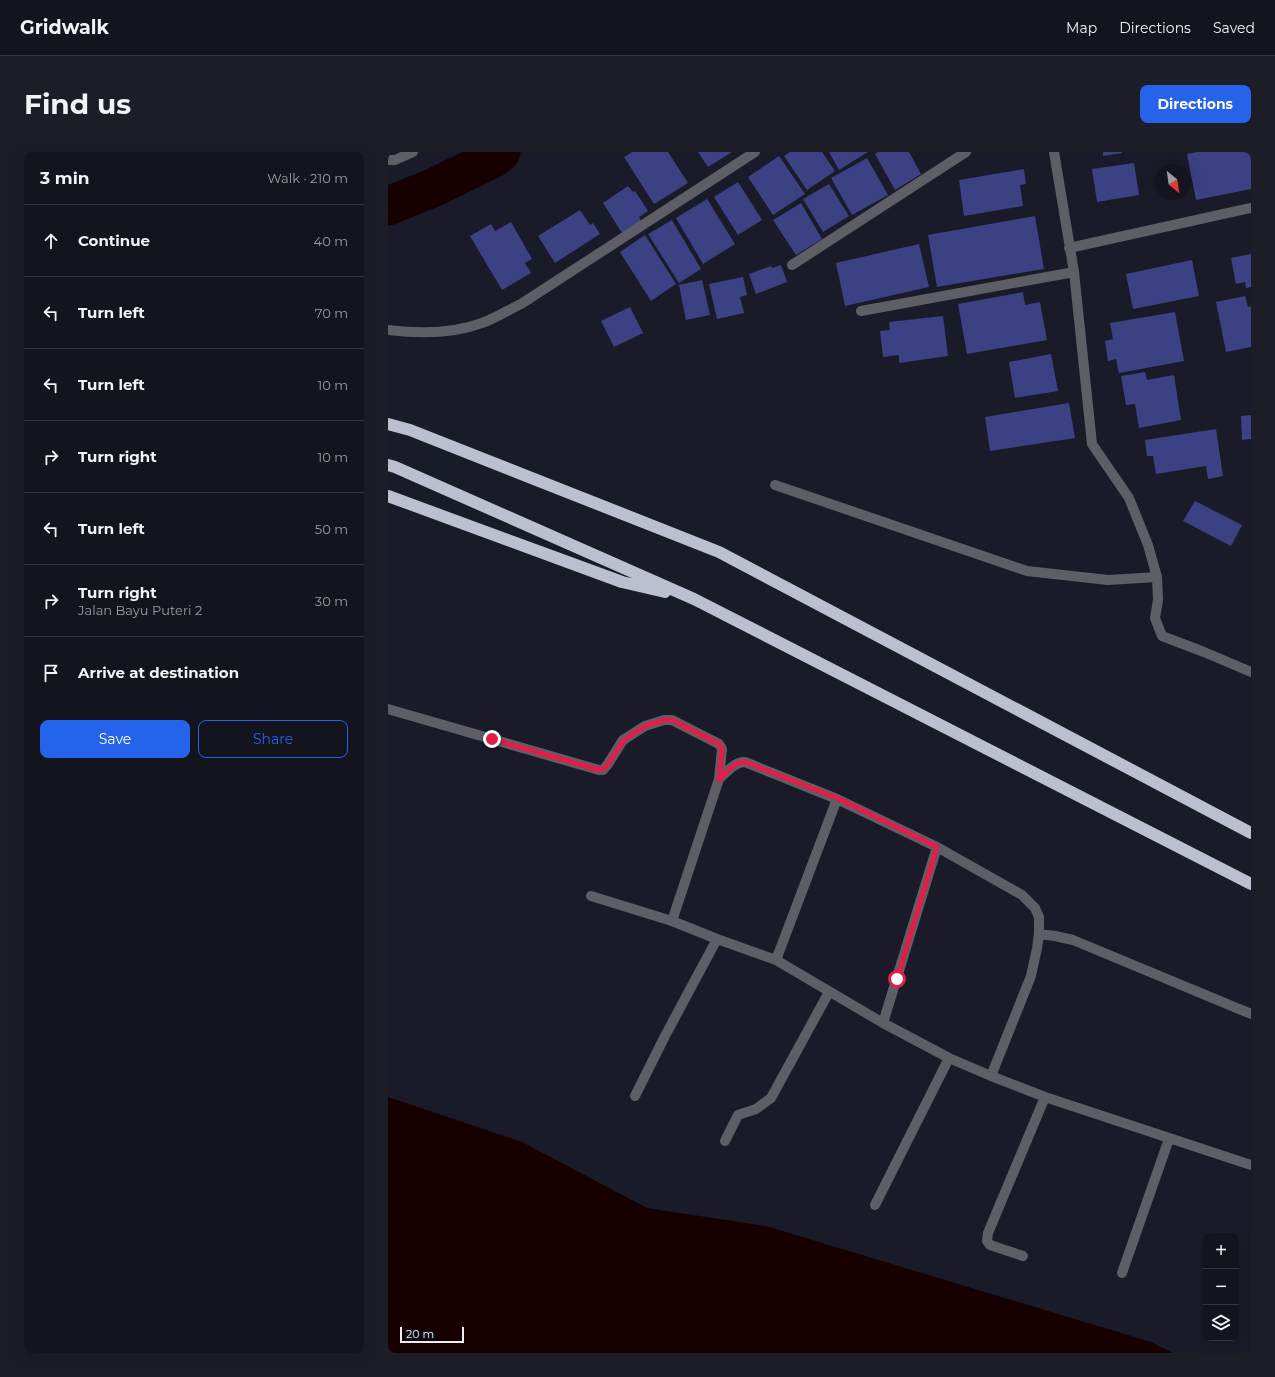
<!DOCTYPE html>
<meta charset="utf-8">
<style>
:root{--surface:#13141e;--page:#1c1d27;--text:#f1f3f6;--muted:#9d9ea4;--line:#32333c;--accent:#2563eb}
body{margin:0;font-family:Montserrat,sans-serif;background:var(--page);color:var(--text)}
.controls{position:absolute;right:12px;bottom:12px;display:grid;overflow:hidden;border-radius:8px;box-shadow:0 4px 16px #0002}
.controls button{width:36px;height:36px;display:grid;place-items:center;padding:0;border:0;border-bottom:1px solid var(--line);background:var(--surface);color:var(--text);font:20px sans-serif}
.compass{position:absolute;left:767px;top:12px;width:36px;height:36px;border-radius:50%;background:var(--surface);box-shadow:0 4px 16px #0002;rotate:151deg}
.scale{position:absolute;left:12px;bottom:10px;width:64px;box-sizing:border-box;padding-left:4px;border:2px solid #edeff8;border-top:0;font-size:11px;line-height:14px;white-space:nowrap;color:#edeff8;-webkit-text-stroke:3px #10121e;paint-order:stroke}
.stop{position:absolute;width:12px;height:12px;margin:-9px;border:3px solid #e11d48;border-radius:50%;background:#fff}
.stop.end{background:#e11d48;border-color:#fff;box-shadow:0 1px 4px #0008}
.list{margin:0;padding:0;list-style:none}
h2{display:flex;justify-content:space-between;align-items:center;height:52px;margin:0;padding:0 16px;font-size:17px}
h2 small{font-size:13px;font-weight:400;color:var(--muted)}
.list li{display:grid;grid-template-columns:26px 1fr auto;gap:12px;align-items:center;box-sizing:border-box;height:72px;padding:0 16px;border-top:1px solid var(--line)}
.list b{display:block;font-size:15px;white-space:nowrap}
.list p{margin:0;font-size:13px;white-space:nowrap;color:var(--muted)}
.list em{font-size:13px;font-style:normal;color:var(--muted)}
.actions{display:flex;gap:8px;padding:12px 16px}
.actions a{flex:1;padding:9px 0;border:1px solid var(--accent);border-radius:8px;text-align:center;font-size:14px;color:var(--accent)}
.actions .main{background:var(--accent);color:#fff}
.icon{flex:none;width:22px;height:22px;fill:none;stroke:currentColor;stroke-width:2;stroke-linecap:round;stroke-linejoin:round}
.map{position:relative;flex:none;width:863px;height:1201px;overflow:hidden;border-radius:8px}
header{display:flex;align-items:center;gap:24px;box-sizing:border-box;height:56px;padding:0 20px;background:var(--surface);border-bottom:1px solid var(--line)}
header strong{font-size:19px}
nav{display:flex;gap:22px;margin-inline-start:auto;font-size:14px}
.intro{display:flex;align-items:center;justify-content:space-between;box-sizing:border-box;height:96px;padding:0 24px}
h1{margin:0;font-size:28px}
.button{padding:10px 18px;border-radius:8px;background:var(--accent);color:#fff;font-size:14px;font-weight:700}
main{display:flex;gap:24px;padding:0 24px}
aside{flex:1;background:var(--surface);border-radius:8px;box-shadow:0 4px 16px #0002}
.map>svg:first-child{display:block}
.water{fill:#170000}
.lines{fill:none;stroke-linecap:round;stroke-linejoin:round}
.river{stroke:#170000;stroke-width:39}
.building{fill:#3c4183}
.lane{stroke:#5e5f66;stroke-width:10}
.street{stroke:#5e5f66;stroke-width:10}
.highway{stroke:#bbbfd0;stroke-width:12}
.route{stroke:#e11d48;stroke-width:5}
</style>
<header>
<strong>Gridwalk</strong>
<nav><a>Map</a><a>Directions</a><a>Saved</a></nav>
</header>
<div class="intro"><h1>Find us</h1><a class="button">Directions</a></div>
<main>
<aside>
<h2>3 min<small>Walk · 210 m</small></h2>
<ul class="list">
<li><svg class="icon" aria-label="ahead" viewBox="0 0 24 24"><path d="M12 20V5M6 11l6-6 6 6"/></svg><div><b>Continue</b></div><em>40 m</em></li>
<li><svg class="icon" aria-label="left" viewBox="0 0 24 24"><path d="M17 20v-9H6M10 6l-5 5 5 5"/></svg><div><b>Turn left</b></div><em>70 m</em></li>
<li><svg class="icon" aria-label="left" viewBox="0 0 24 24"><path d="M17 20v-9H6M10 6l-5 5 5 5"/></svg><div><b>Turn left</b></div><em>10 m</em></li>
<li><svg class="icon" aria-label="right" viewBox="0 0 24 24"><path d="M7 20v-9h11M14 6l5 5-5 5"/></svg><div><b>Turn right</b></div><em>10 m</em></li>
<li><svg class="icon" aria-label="left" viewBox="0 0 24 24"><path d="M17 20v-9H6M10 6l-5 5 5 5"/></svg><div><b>Turn left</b></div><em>50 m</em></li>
<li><svg class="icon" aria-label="right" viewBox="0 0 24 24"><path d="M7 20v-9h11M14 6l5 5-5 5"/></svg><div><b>Turn right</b><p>Jalan Bayu Puteri 2</p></div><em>30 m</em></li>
<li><svg class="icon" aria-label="arrive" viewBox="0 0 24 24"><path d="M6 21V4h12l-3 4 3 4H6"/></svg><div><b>Arrive at destination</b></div></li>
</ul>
<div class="actions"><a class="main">Save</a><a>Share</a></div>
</aside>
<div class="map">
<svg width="863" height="1201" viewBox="0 0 863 1201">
<rect width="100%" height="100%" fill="#191b28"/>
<!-- water -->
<path class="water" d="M0 945 134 990 259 1056 378 1074 763 1190 785 1201H0Z"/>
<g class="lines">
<!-- river -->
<path class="river" d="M0 54 47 35 106 6 113 0"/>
</g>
<!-- building -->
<path class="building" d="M244 0H280L300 31 266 52 236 5Z
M310 0H344L320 15Z
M402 0H434L447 19 419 38 396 4Z
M441 0H480L451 18Z
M490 0H521L533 22 507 38 487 2Z
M715 0H734V1L715 4Z
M809 0H863V37L808 48 799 2Z
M391 4 417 42 385 63 360 25Z
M479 6 500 43 464 63 443 26Z
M746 11 751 43 709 50 704 17Z
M636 17 638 32 632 33 635 54 576 64 571 28Z
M350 30 374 68 350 83 326 45Z
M441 32 461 64 435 80 415 47Z
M240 34 245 40 247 39 260 59 251 65 253 69 234 81 215 51Z
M319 47 347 92 315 112 288 66Z
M413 51 434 87 408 103 385 68Z
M192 58 202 73 205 71 212 82 167 111 150 84Z
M647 64 656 117 549 135 540 83Z
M284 68 313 117 291 131 260 82Z
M123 70 144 107 137 111 143 121 114 138 82 84 103 72 107 79Z
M257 83 288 132 263 149 232 100Z
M531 92 541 135 457 154 448 111Z
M863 102V135L858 136 857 130 848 132 843 106Z
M804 108 811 144 745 157 738 122Z
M393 113 399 130 368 142 361 122 383 114 384 116Z
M355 125 359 143 352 145 356 161 329 167 321 132Z
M314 128 322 163 298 168 291 133Z
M635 140 637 153 652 150 659 188 579 202 570 152Z
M857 144 860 155 863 154V195L838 200 828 150Z
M242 155 255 181 226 195 213 169Z
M787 160 796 209 731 221 728 207 720 209 717 189 725 187 722 171Z
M555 164 560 204 511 211V203L495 205 492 179 502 178 501 170Z
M663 202 670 239 627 246 621 210Z
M757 220 759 228 786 223 793 268 751 276 747 252 738 253 733 224Z
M681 251 687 286 602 299 597 265Z
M863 263V287L854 288 853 264Z
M828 277 835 324 820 327 818 314 768 322 765 304H759L757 288Z
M807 349 854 373 843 394 795 369Z"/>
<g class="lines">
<!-- lane -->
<path class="lane" d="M0 8H7L25 0
M387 333 639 419 720 428 769 425
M203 744 284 769"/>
<!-- street -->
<path class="street" d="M666 0 686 120 704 292 741 346 760 393 769 425 770 448 767 466 774 484 816 500 863 520
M681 96 863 56
M404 113 578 0
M473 159 686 120
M0 178C32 182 64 182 94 171 108 166 120 158 133 152L367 0
M0 557 211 618H215L220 612 235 588 257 574 276 568H284L331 592 334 597 331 627 284 769 329 787 388 808 495 871 561 906 603 924 657 945 863 1013
M331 627C338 621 347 609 357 610L449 647 549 695 634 743 647 756 651 765V782L649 796 643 824 603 924
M651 782 667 784 685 788 863 862
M388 808 449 647
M495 871 549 695
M247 944 277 884 329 787
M337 989 350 963 368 957 383 946 441 840
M487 1053 561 906
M635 1104 602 1093 599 1089 600 1081 657 945
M734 1121 781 987"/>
<!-- highway -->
<path class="highway" d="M0 272 22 278 331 400 863 681
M0 313 7 315 306 447 863 732
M0 344 234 430 277 440"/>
</g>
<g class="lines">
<!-- route -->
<path class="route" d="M104 587 211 618 218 615 236 588 257 574 276 568H284L331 592 334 597 331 628C338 621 346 609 357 610L449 646 549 695 509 827"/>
</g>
</svg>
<div class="controls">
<button>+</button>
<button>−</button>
<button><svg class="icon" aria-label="layers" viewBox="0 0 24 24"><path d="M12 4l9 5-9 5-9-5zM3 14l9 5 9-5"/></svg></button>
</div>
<svg class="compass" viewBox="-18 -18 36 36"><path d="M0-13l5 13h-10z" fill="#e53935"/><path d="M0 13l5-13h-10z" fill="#9d9ea4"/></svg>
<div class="scale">20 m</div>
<div class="stop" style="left:509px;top:827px"></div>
<div class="stop end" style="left:104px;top:587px"></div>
</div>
</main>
